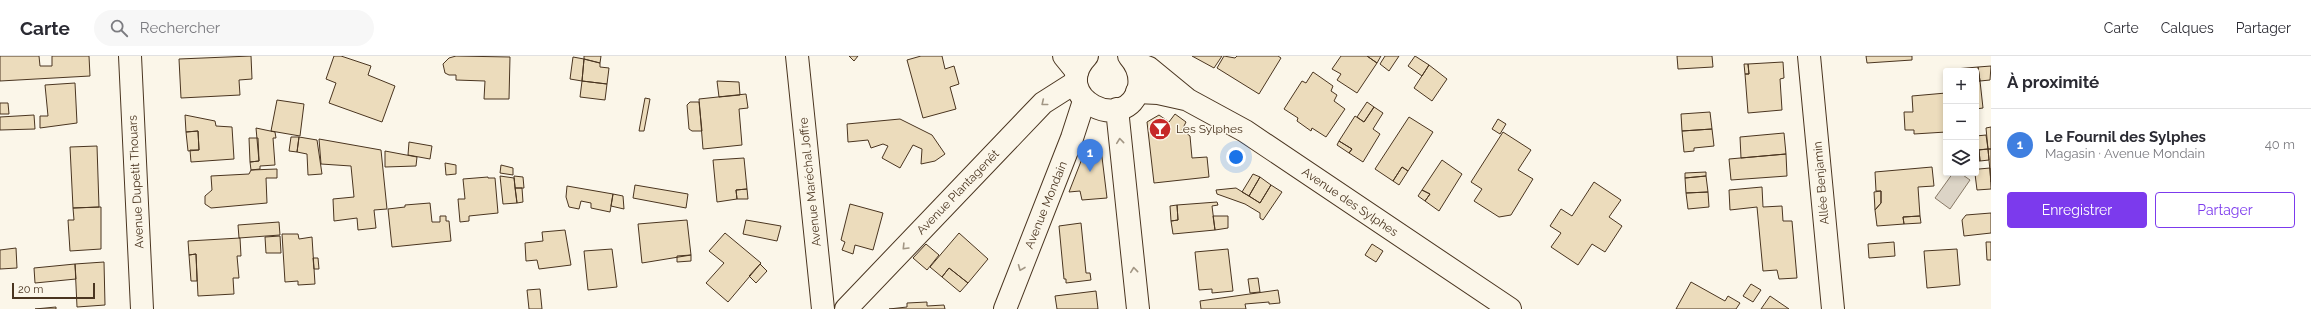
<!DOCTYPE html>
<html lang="fr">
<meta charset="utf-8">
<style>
:root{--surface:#fff;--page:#f7f7f7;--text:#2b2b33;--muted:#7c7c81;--line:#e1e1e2;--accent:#7c3aed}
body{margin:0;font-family:Raleway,sans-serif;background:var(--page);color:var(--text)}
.controls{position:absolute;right:12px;top:12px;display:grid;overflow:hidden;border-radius:4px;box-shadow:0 2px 6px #0003}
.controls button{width:36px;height:36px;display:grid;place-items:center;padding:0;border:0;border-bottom:1px solid var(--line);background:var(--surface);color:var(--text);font:20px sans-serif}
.scale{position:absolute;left:12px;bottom:10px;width:83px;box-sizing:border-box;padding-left:4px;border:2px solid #4a3520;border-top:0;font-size:11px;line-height:14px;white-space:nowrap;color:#4a3520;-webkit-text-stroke:3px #fbf6e9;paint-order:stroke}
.you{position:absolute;left:1236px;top:101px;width:14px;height:14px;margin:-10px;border:3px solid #fff;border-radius:50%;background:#1a73e8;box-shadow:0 0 0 6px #1a73e833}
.badge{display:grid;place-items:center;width:26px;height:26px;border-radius:50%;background:var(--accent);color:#fff;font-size:13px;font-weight:700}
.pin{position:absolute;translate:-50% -33px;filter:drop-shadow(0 1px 2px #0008)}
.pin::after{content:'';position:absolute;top:21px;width:14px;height:12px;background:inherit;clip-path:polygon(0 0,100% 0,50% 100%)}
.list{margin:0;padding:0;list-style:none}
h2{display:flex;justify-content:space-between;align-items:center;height:52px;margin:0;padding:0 16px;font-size:17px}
h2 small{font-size:13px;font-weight:400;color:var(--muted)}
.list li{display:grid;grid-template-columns:26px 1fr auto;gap:12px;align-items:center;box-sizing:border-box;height:72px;padding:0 16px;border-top:1px solid var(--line)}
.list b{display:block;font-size:15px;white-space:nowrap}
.list p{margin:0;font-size:13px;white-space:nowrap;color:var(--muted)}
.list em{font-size:13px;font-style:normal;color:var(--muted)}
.actions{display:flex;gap:8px;padding:12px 16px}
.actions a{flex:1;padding:9px 0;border:1px solid var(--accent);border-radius:4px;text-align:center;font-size:14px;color:var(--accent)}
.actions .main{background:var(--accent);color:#fff}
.icon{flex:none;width:22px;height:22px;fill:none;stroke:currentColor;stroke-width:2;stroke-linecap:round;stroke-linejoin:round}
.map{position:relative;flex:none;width:1991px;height:253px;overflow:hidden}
header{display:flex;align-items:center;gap:24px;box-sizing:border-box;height:56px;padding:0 20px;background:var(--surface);border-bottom:1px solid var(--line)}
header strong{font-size:19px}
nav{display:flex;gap:22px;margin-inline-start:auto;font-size:14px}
.search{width:280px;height:36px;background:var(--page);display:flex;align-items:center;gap:10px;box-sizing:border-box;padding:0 14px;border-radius:22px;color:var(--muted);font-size:15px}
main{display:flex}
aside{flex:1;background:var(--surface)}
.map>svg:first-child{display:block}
.water{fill:#dcd4c6;stroke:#887966}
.building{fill:#ecdcbc;stroke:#4a3520}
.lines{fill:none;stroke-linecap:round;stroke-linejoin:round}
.street-casing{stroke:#4a3520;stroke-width:24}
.secondary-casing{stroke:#4a3520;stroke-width:24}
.street{stroke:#fbf6e9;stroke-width:22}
.secondary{stroke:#fbf6e9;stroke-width:22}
.oneway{stroke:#a29684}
.labels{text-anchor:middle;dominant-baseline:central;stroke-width:3;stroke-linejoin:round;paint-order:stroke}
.poi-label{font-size:12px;fill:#4a3520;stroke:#fbf6e9;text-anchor:start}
.street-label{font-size:12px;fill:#4a3520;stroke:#fbf6e9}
</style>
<header>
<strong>Carte</strong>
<div class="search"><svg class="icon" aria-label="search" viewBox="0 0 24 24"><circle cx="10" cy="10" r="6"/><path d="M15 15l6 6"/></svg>Rechercher</div>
<nav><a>Carte</a><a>Calques</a><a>Partager</a></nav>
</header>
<main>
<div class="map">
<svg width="1991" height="253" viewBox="0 0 1991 253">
<rect width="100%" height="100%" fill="#fbf6e9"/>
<!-- water -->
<path class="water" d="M1953 117H1960L1970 124 1950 153 1935 142Z"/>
<!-- building -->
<path class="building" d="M0 0H39L40 10H52V0H89L90 20 0 25Z
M251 0 252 23 239 24 240 39 181 42 179 3Z
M334 0H341L371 10 368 19 395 30 382 66 329 47 336 27 326 23Z
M456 0 510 1 509 43H484L485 25 456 24V19H449L445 17 443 8 449 2Z
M584 0H601L600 7 584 3Z
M849 0H858L854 5Z
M921 0H942L945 13 954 10 959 28 950 31 956 53 923 62 907 4Z
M1192 0H1222L1214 12Z
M1224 0 1235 2 1237 0H1278L1281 2 1259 38 1217 12Z
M1341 0H1367L1377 7 1357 37 1337 24 1341 18 1332 13Z
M1367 0H1381L1377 7Z
M1385 0H1399L1389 15 1380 8Z
M1415 0 1429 9 1422 20 1408 10Z
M1677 0H1712L1713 11 1678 13Z
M1866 0H1912V4L1867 7Z
M573 1 584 3 582 25 570 23Z
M584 3 600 7V11L609 12 607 28 582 25Z
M1783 6 1784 22 1780 23 1782 54 1748 57 1745 18H1749L1748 8Z
M1744 8H1748L1749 18H1745Z
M1429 9 1447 23 1432 45 1414 32Z
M1991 10 1990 24 1980 25 1978 11Z
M1978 11 1980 25H1976V15H1956L1955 13Z
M1313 16 1333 30 1331 35 1337 39 1334 45 1345 53 1326 81 1312 72 1311 75 1297 65 1298 62 1284 53 1302 25 1306 27Z
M582 25 607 28 605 44 580 41Z
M717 25 739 26 740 39 719 41Z
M1976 25H1980L1983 52 1976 53Z
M75 27 77 67 40 72V60H48L45 29Z
M1946 37V76L1914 78V74H1905L1904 56H1913L1912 40Z
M746 38 748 52 739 53 742 89 703 93 699 43Z
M645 42 650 43 644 75H639Z
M277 44 304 48 300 80 271 75Z
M690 46H699L702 75H692L689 73 687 49Z
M1367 46 1374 51 1364 66 1357 61Z
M0 47H8L9 58H0Z
M1374 51 1383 57 1373 73 1380 78 1363 106 1349 97 1352 93 1339 85 1355 60 1364 66Z
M1710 56 1712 73 1682 75 1681 58Z
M1175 58 1186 66 1182 74 1190 80 1192 102 1207 101 1209 121 1154 127 1147 66 1159 59 1169 66Z
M34 59 35 73 0 74V61Z
M185 59 215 65 216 70 232 71 234 103 191 106 190 94H199L198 75 186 76Z
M1409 61 1433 76 1408 115 1402 111 1393 125 1375 113Z
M900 63 932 79 945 98 935 105 921 108 922 93 913 89 900 112 882 102 888 90 883 88 871 92 868 84 848 86 847 68Z
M1498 63 1506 68 1500 78 1492 73Z
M1991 71V93H1988L1986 72Z
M256 72 275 76 276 82H273L275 109 260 110V113L251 114 250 106 259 105Z
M1712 73 1714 90 1694 92V95L1684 96 1682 75Z
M198 75 199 94 188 95 186 76Z
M1503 76 1531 94 1518 114 1533 123 1511 159 1499 161 1474 145 1482 133 1471 126Z
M1784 77 1786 98 1741 102 1740 81Z
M1986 79 1988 93 1976 94V80Z
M291 81H299L297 96 289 95Z
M299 81 317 84 322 118 308 119 307 98 297 96Z
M249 82H258L259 105 250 106Z
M319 83 381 94 387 153 374 154 376 172 358 174 357 162 334 165 333 143 354 141 351 110 321 108Z
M1339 85 1352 93 1349 97 1337 89Z
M409 86 432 90 430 103 408 99Z
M97 90 99 151 73 152 70 91Z
M1087 90 1101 93 1107 142 1082 144 1080 135 1069 136Z
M1988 93 1989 104 1980 105 1979 94Z
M1988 93H1991V126Z
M1976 94H1979L1980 105H1976Z
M385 95 417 101 416 110 385 111Z
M1786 98 1787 120 1731 124 1729 103Z
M744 102 747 133 736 134 737 143 717 146 713 104Z
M1442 104 1462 118 1439 155 1425 145 1430 138 1422 134Z
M445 107 456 109V118L446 119Z
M501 109 513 112V119L500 117Z
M1402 111 1408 115 1399 129 1393 125Z
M1932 111 1934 130 1918 131 1920 160 1903 161 1904 168 1877 170 1875 154 1881 147V135H1876L1875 116Z
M1990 112 1991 133 1977 134 1975 118 1979 113Z
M277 113V122H266L267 147 211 152 205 148V140L212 134 211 120 249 118 251 114Z
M1706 116V120L1685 122V117Z
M1253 118 1260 121 1249 140 1242 136Z
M500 120 514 122 517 147 503 148Z
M514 120 523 121 524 132H515Z
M1706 120 1708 136 1686 137 1685 122Z
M488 121V122H495L498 157 469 160V165L460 166 458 143H465L463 123Z
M1260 121 1271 129 1260 147 1249 140Z
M1594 126 1621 144 1609 161 1622 170 1605 196 1592 188 1578 209 1551 191 1561 177 1550 170 1561 153 1572 160Z
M635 129 688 138 686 152 633 142Z
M1271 129 1282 136 1263 164 1260 162V157L1245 148 1217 138 1216 134 1236 132 1260 147Z
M567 130 613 138 610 156 591 152V147L581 145 579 153 569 151 566 141Z
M1762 131 1763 151 1782 150 1783 165H1792L1797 222 1779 223 1777 214 1763 215 1757 151 1730 154 1729 134Z
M515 132H522L523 146 517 147Z
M747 133 748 143H737L736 134Z
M1422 134 1430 138 1425 145 1418 140Z
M1881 135V147L1875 154 1874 136Z
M1708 136 1709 151 1688 153 1686 137Z
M613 138 623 140 624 153 611 150Z
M1217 146 1218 149 1212 150 1215 174 1173 178 1171 165 1178 164 1177 149Z
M430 147 432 166H440V160H446V165H449L451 185 392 191 388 153 405 151V149Z
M850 148 883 157 873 194 855 189 853 198 842 194 845 186 841 184Z
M1177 149 1178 164 1171 165 1170 150Z
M101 151V193L70 195 68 164H74L73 152Z
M1991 157V177L1964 180 1962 164 1966 159Z
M1213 160H1228V172L1215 174Z
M1920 160 1921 167 1904 168 1903 161Z
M687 164 691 199 642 207 638 168Z
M746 164 781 170 777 185 743 178Z
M279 166 280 179 239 182 238 169Z
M1081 167 1086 217H1090L1091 224 1066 227V223H1064L1059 170Z
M565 174 571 209 539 213 537 204 526 205 525 187 543 185 542 176Z
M725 177 761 207 728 246 706 227 724 207 709 195Z
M959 177 988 203 968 227 949 212 942 221 930 211Z
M282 178H298L299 183 312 181 315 228 298 229V225L285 226Z
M280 180 281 197H266L265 181Z
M240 182 241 200H237L239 222H233L234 238 198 240 196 198 189 199 188 185Z
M1894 186 1895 200 1869 202 1868 188Z
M1986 186H1991V204H1987Z
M926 188 939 199 927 214 913 202Z
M1372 188 1383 195 1376 206 1365 199Z
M16 192 17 212 0 213V194Z
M612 193 617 231 588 234 584 195Z
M1228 193 1233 235 1212 237V233L1199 234 1195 196Z
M1957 193 1960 229 1927 232 1924 195Z
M196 198 197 225H191L189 199Z
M691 199V205L677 206V200Z
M313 202H318L319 213H314Z
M104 206 105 249 77 251 75 208Z
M75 208 76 223 35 227 34 212Z
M760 208 767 215 756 227 749 220Z
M949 212 968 227 960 236 942 221Z
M1258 222 1260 236 1250 237 1248 223Z
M1691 226 1725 245 1728 240 1740 247 1736 253H1676Z
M1751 228 1761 234 1753 246 1743 240Z
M540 233 542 253H529L527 234Z
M1278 234 1280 247 1269 248V246L1245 248 1246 253H1201L1200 245Z
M1096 235 1098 253H1057L1055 240Z
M1770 240 1789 253H1761Z
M927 246V250L944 249 945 253H889L907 251V247Z
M56 251V253H35Z"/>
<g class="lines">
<!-- street casing -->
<g class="street-casing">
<path id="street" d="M130 0 142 253
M797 0 823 253
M1064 0 1077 16
M1809 0 1833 253
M1134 6 1149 12 1188 44 1245 75 1510 253
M1137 36 1158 37 1185 43
M846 253 1043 47 1076 26
M1005 253 1072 82 1084 45"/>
</g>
<!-- secondary casing -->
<g class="secondary-casing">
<path id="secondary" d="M1087 0C1047 42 1127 81 1139 31 1141 19 1137 9 1129 0
M1117 53 1138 253"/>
</g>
<!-- street -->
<use href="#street" class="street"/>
<!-- secondary -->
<use href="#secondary" class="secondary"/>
</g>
<!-- one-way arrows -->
<defs><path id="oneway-chevron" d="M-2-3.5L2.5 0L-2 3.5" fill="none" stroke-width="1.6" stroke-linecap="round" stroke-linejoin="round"/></defs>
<g class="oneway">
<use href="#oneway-chevron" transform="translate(1044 47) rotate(141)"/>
<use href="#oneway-chevron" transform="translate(1120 85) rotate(-96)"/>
<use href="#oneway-chevron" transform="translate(905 191) rotate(134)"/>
<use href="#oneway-chevron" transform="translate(1021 212) rotate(112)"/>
<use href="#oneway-chevron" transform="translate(1134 214) rotate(-96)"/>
</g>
<!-- icons -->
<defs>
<g id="bar-disc" transform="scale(1.15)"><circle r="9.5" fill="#c62828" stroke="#fbf6e9"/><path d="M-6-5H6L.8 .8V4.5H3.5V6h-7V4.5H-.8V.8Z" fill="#fff"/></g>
</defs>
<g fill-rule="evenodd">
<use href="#bar-disc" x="1160" y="73"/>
</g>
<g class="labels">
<!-- poi labels -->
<g class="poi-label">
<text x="1176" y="73">Les Sylphes</text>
</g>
<!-- street labels -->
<g class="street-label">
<text transform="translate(136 126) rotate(-93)">Avenue Dupetit Thouars</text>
<text transform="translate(810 126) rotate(-96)">Avenue Maréchal Joffre</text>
<text transform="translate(1821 127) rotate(-95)">Allée Benjamin</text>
<text transform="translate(958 136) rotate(-46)">Avenue Plantagenêt</text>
<text transform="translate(1350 146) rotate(34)">Avenue des Sylphes</text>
<text transform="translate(1046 149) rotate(-68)">Avenue Mondain</text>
</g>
</g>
</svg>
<div class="controls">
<button>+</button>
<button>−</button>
<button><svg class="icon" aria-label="layers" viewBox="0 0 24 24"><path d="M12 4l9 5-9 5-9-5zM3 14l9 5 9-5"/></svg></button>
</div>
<div class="scale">20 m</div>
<div class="you"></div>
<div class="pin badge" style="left:1090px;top:116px;background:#3f7fe0">1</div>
</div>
<aside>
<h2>À proximité<small></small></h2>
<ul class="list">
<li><span class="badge" style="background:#3f7fe0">1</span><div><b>Le Fournil des Sylphes</b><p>Magasin · Avenue Mondain</p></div><em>40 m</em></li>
</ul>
<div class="actions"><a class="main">Enregistrer</a><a>Partager</a></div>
</aside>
</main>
